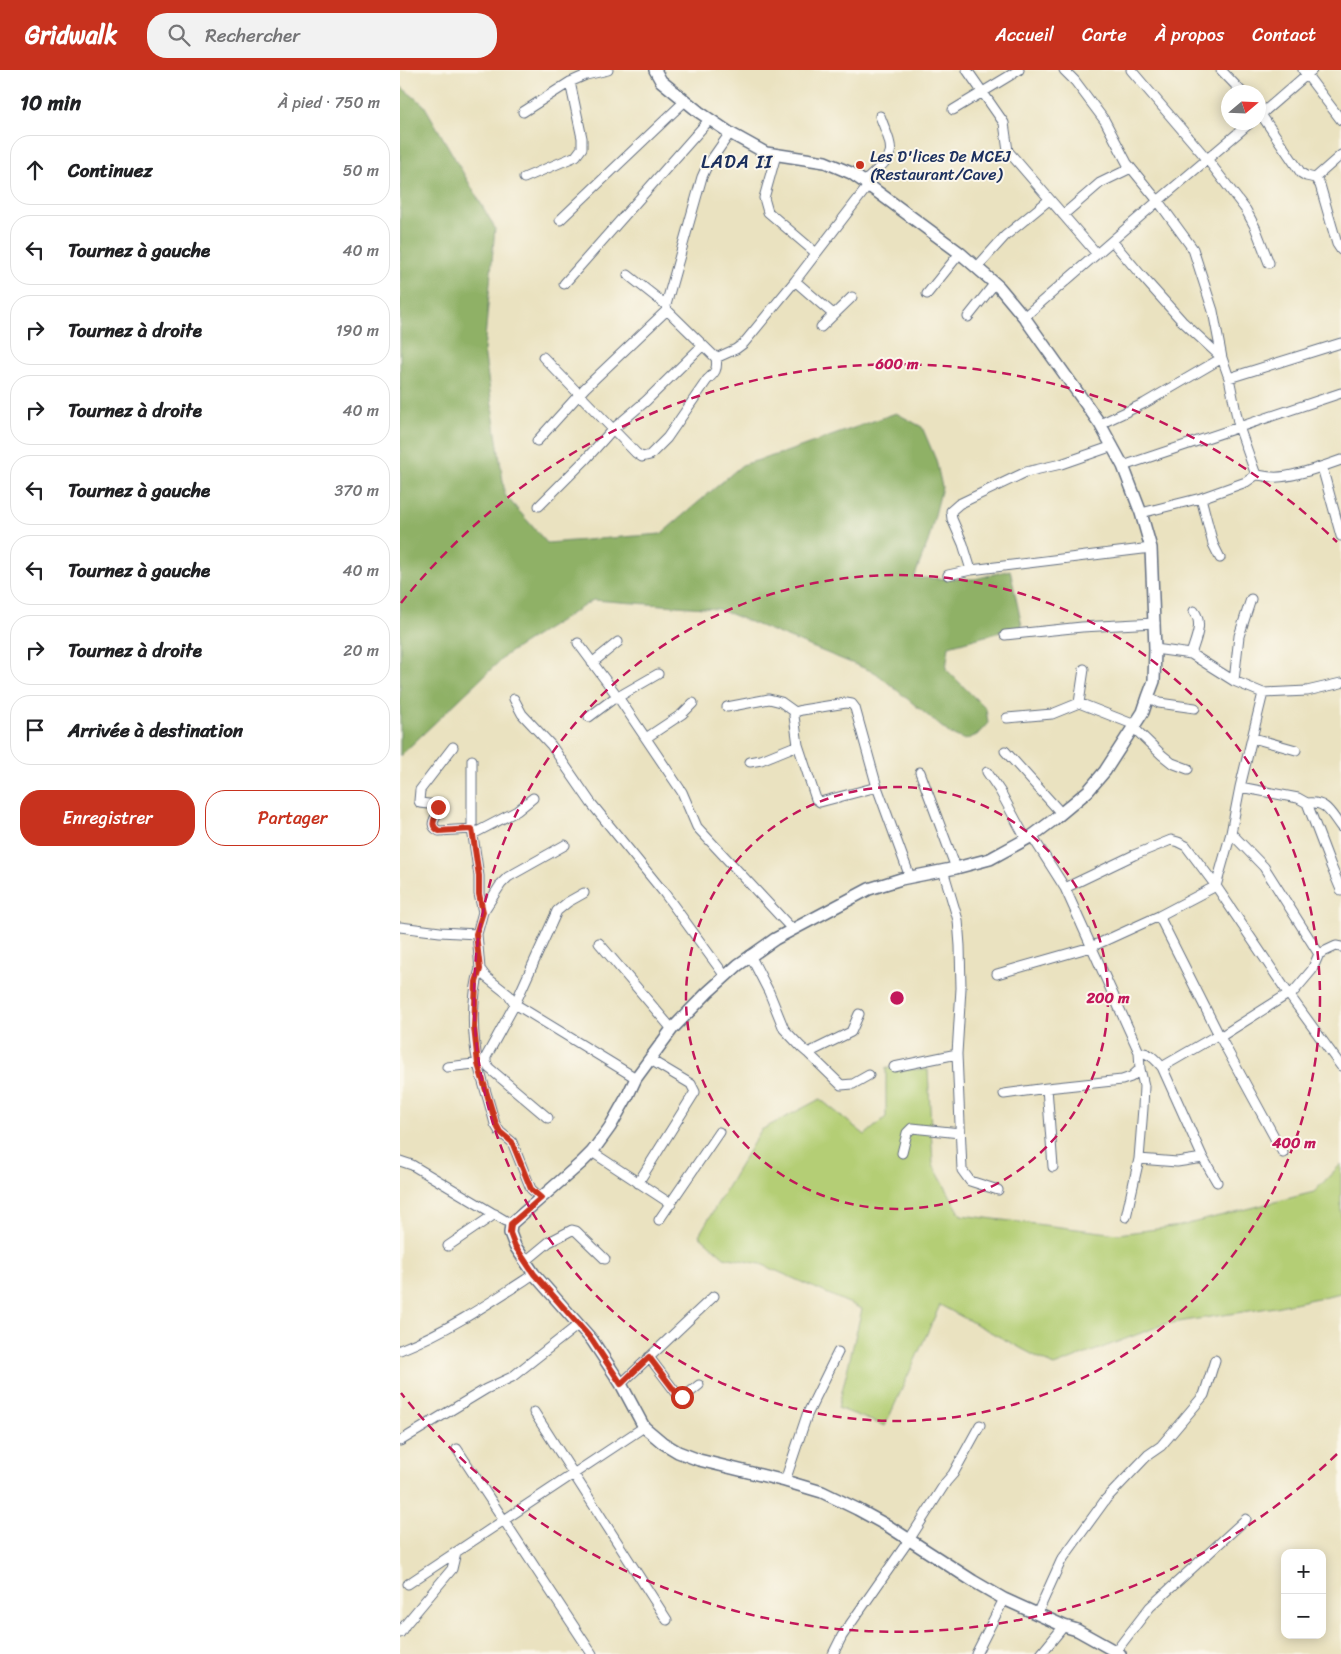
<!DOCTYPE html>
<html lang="fr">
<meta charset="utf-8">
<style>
:root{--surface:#fff;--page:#f2f2f2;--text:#202124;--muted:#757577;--line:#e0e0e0;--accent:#c8321e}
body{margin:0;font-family:Sriracha,sans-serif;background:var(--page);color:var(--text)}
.controls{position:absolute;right:15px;bottom:15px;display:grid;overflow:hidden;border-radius:10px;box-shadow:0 2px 12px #0003}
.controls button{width:45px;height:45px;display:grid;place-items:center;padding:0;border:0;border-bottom:1px solid var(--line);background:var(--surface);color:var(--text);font:25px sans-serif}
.compass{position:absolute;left:821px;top:15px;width:45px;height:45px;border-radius:50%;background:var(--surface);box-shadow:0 2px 12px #0003;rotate:71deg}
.stop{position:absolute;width:15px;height:15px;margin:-11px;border:4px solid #c8321e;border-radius:50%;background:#fff}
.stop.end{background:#c8321e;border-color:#fff;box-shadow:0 1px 5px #0008}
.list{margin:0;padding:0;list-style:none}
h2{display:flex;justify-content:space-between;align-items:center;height:65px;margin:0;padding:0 20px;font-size:21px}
h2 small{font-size:16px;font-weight:400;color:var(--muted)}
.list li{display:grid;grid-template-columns:32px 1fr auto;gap:15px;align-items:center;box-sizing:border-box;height:70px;margin:0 10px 10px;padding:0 10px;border:1px solid var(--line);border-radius:20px}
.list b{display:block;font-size:19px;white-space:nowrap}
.list em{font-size:16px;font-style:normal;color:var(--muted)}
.actions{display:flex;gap:10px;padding:15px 20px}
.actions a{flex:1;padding:11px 0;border:1px solid var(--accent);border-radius:20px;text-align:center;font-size:18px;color:var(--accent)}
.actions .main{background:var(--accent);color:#fff}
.icon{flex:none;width:28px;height:28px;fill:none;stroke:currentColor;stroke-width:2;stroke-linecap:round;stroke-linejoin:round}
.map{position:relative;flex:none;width:941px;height:1584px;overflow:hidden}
header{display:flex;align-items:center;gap:30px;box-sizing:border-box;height:70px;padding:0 25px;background:var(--accent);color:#fff}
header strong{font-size:24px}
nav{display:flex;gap:28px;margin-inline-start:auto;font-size:18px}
.search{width:350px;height:45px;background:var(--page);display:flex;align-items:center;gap:12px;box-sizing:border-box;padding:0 18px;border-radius:20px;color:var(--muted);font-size:19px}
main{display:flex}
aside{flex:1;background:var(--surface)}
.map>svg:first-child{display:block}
.green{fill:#b4ce74;stroke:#687e69}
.forest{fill:#8fb166;stroke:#557062}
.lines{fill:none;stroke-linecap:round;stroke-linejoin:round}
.street-casing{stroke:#636e80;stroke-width:11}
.secondary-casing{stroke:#636e80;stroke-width:14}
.street{stroke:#fff;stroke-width:9}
.secondary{stroke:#fff;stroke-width:11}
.route{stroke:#c8321e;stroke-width:6}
.ring{fill:none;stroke:#c2185b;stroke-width:2.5;stroke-dasharray:9 6}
.poi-dot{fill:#c8321e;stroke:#fbf7ec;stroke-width:2}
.labels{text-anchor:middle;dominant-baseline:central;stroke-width:4;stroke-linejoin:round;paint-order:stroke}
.poi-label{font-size:16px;fill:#1b2f5e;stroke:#fbf7ec;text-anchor:start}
.quarter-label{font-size:19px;letter-spacing:1px;fill:#1b2f5e;stroke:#fbf7ec}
.centre{fill:#c2185b;stroke:#fbf7ec;stroke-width:2.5}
.ring-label{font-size:15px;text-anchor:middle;font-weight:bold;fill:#c2185b;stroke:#fbf7ec;stroke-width:4;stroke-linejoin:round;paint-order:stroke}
</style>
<header>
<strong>Gridwalk</strong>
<div class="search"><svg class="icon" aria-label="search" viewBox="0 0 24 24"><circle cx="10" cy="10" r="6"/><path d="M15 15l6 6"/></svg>Rechercher</div>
<nav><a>Accueil</a><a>Carte</a><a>À propos</a><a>Contact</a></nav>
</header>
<main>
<aside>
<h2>10 min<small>À pied · 750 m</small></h2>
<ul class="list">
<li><svg class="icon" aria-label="ahead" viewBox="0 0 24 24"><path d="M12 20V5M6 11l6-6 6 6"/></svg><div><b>Continuez</b></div><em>50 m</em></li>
<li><svg class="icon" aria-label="left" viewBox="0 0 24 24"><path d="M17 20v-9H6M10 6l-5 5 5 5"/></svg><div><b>Tournez à gauche</b></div><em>40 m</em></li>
<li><svg class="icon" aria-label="right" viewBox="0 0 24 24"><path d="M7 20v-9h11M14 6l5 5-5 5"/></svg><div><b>Tournez à droite</b></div><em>190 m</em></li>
<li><svg class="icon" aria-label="right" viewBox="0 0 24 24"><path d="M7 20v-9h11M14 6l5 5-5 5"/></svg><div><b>Tournez à droite</b></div><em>40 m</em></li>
<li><svg class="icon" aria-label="left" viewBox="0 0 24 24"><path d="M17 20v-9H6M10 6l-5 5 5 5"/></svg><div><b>Tournez à gauche</b></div><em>370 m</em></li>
<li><svg class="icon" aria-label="left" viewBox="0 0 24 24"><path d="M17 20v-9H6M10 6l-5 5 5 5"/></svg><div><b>Tournez à gauche</b></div><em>40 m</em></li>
<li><svg class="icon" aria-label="right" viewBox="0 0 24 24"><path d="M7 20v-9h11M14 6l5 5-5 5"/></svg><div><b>Tournez à droite</b></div><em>20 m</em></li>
<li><svg class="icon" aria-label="arrive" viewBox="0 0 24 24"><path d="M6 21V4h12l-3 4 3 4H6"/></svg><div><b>Arrivée à destination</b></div></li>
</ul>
<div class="actions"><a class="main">Enregistrer</a><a>Partager</a></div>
</aside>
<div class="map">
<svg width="941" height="1584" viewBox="0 0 941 1584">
<rect width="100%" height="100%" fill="#fbf7ec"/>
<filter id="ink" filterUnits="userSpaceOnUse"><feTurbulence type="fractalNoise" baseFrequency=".02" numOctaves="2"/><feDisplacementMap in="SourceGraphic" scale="10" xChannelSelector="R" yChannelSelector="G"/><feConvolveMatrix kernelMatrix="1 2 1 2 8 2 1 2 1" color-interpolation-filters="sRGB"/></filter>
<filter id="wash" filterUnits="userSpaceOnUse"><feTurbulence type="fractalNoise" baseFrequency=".0096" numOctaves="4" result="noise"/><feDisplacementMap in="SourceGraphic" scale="20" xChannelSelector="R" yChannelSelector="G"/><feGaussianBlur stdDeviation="1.12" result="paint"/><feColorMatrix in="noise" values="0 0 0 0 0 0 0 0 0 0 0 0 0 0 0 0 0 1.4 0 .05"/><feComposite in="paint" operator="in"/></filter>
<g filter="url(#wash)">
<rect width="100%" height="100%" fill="#eae2c0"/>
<!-- green -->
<path class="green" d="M486 998 528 1000 533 1095 561 1145 718 1164 780 1156 914 1122 941 1094V1223L875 1237 765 1254 654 1296 540 1235 485 1356 438 1338 462 1239 361 1194 324 1187 299 1165 361 1060 420 1029 465 1065 486 1047Z"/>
<!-- forest -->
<path class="forest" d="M0 16 24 35 95 158 84 280 105 425 147 473 261 464 342 395 386 382 496 343 522 357 536 390 542 417 529 469 514 508 575 509 610 500 622 556 549 576 546 599 586 639 588 653 577 665 565 670 549 663 476 603 318 539 193 530 107 584 0 686Z"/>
</g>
<g filter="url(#ink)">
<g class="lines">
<!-- street casing -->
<g class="street-casing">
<path id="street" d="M567 0 604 53 608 81 697 184
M664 0 675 11 705 51 727 93 758 131 793 179 813 241 822 288 745 333 700 354
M731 0 807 89 846 140 855 157 869 193
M821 0 842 22
M903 0 941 50
M553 40 619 0
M858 40 901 103 906 106 915 108 920 115 937 174 941 180
M123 42 170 12 186 5 208 0
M859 46 912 0
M376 85 364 128 368 142 416 183
M124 108 176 86 182 78V68L170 12
M915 108 941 85
M464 112C496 82 496 87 480 46
M663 145 700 113 731 98
M160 150 285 31
M712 171 740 204 782 251 822 288 829 308 839 357 856 405
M577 197 605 166 649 130
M228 205 266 235
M395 211 433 244
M164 214 310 49
M527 224 560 183
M568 247 595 213
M624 247 758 131 851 52
M421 257 452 227
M143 287 236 383 242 387 250 385 267 368 307 310C315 303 318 299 316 288L267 240 266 235 302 107 307 96 330 63
M316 288 336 279 344 273 395 211 468 116
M829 308 941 273
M137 371 185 318 267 240
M723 396 941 323
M922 397 941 466
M801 428 813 474 820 488
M139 436 186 389 213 359 246 331 303 275
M741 443 801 428 846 412 856 405C861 405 866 407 872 407 889 409 924 396 941 390
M571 500 563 474 552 449 551 441 559 434 626 402 661 394 713 376
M548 505 571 500 751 478
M605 565 682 557 755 553
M178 573 218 627 282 722 297 757 392 859
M755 579 791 584 834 611 863 623 907 621 941 613
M791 584C795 570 804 554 794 541
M192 593 218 572
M834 611 839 566 851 529
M218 627 258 604
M748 627 759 633 795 638
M114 629 122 644 151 675 191 733 265 824 325 906
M679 633 684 599
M327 637 369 629 381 632 395 642
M395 642 402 640 446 633 452 634 455 638 477 717 510 807
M395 642 394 646 398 675 416 729 420 732 477 717
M189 647 217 626
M607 648 652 644 679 633 735 655
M733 657 762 685 772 693 788 699
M246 668 282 644 293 633
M853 668 896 680
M53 677 20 720 19 731 20 733 37 735C43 745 24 753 39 761L72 759
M605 681 661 743
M72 690V759L79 806V824L83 842
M350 692 361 690 398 675
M520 702 556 798
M587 702 600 721 626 769
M840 717 898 728 907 733 931 796 941 820
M907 733C927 731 930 743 941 757
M831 763 864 797 919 884
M73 764 117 741 133 728
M632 766 665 818 739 982 740 999 744 1016 743 1038 739 1089 726 1147
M165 775 108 807 101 814 83 842 77 864 80 899 86 907 109 925 115 934 236 1008
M543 800 558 850 560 876 561 918 557 984 562 1100 570 1111 598 1120
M665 818 734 785 771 770 778 772 786 776 816 816 890 926 941 996
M759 846 820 967 883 1083
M0 857 40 862 77 864
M199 873 272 959
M350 885 369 922 384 959 401 977 408 983 441 1015 453 1014 469 1005
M80 899C71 928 72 965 78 994 83 1014 90 1034 95 1054L100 1062 112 1072 131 1119 141 1128
M597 904 691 877 759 846 816 816 831 763 840 717 863 623
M890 926 912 900 919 884 936 876 941 877
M820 967 888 924
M739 982C750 983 755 989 762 997L803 1088 817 1112
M408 983 451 962 459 944
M47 997 83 993
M494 997 557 984
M762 997 819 964
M647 1018 653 1097
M604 1024 647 1018 722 1010 731 1007 740 999
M148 1048 89 998 86 992V987L115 934 157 841 168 832 184 823
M192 1082 271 1134
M502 1083 507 1063 512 1058 560 1063
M739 1089 777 1092 803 1088
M0 1091 12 1095 111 1154
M238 1113 295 1022 291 1014 249 989
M259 1150 319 1062
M48 1176 95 1144
M126 1191 149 1172 172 1160 176 1161 205 1189
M0 1280C48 1261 91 1232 134 1204
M249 1287 277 1324 282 1327 289 1323 299 1315
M221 1314 314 1226
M134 1342 267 1550
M0 1371 86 1319 112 1307 178 1255
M57 1379 192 1584
M385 1411 407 1345 438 1282
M8 1514 244 1357
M637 1544 661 1491 706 1429 748 1385 761 1376 804 1325 815 1290
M0 1563 5 1555 52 1499 56 1482
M716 1581 750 1537 846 1449
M433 1584 442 1566 509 1470 546 1412 553 1404 580 1355
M576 1584 604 1529
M641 1584 664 1556"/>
</g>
<!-- secondary casing -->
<g class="secondary-casing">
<path id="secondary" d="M255 0 261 11 299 42 330 63 366 83 425 92 451 103 464 112 560 183 599 217 624 247 700 354 723 396 741 443 751 478 755 579 754 611 748 627 743 642 705 701 688 721 652 751 632 766 590 789 556 798 501 809 469 819 375 869 338 895 308 922 272 959 236 1008 228 1025 210 1057 192 1082 181 1093 111 1154 110 1163 115 1176 134 1204 192 1270 221 1314 244 1357 263 1373 278 1382 299 1390 385 1411 422 1422 457 1439 488 1456 573 1511 604 1529 664 1556 677 1560 720 1584"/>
</g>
<!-- street -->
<use href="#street" class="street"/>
<!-- secondary -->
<use href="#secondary" class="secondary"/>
</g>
</g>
<g class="lines" filter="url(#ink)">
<!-- route -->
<path class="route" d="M38 737C38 747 27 754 39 761L72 759 79 806V824L83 842 76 864 80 899 76 912 74 957 78 994 96 1054 100 1062 112 1072 131 1119 141 1128 111 1154 110 1163 115 1176 134 1204 192 1270 221 1314 249 1287 277 1324 282 1327"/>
</g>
<!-- distance rings -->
<g class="ring">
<circle cx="497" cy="928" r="211"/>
<circle cx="497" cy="928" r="423"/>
<path d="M937 1384A634 634 0 0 1 1 1323M1 533A634 634 0 0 1 937 472"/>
</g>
<!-- markers -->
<circle class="poi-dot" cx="460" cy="95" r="5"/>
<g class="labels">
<!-- poi labels -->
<g class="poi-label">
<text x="470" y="86">Les D'lices De MCEJ<tspan x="470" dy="18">(Restaurant/Cave)</tspan></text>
</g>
<!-- quarter labels -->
<g class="quarter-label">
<text x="337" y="91">LADA II</text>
</g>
</g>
<circle cx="497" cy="928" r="8" class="centre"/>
<g class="ring-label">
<text x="497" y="299">600 m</text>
<text x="708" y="933">200 m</text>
<text x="894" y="1078">400 m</text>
</g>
</svg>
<div class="controls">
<button>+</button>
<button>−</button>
</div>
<svg class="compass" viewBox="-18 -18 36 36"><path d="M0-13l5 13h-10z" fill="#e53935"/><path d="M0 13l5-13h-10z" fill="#757577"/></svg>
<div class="stop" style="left:282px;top:1327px"></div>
<div class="stop end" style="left:38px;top:737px"></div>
</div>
</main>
